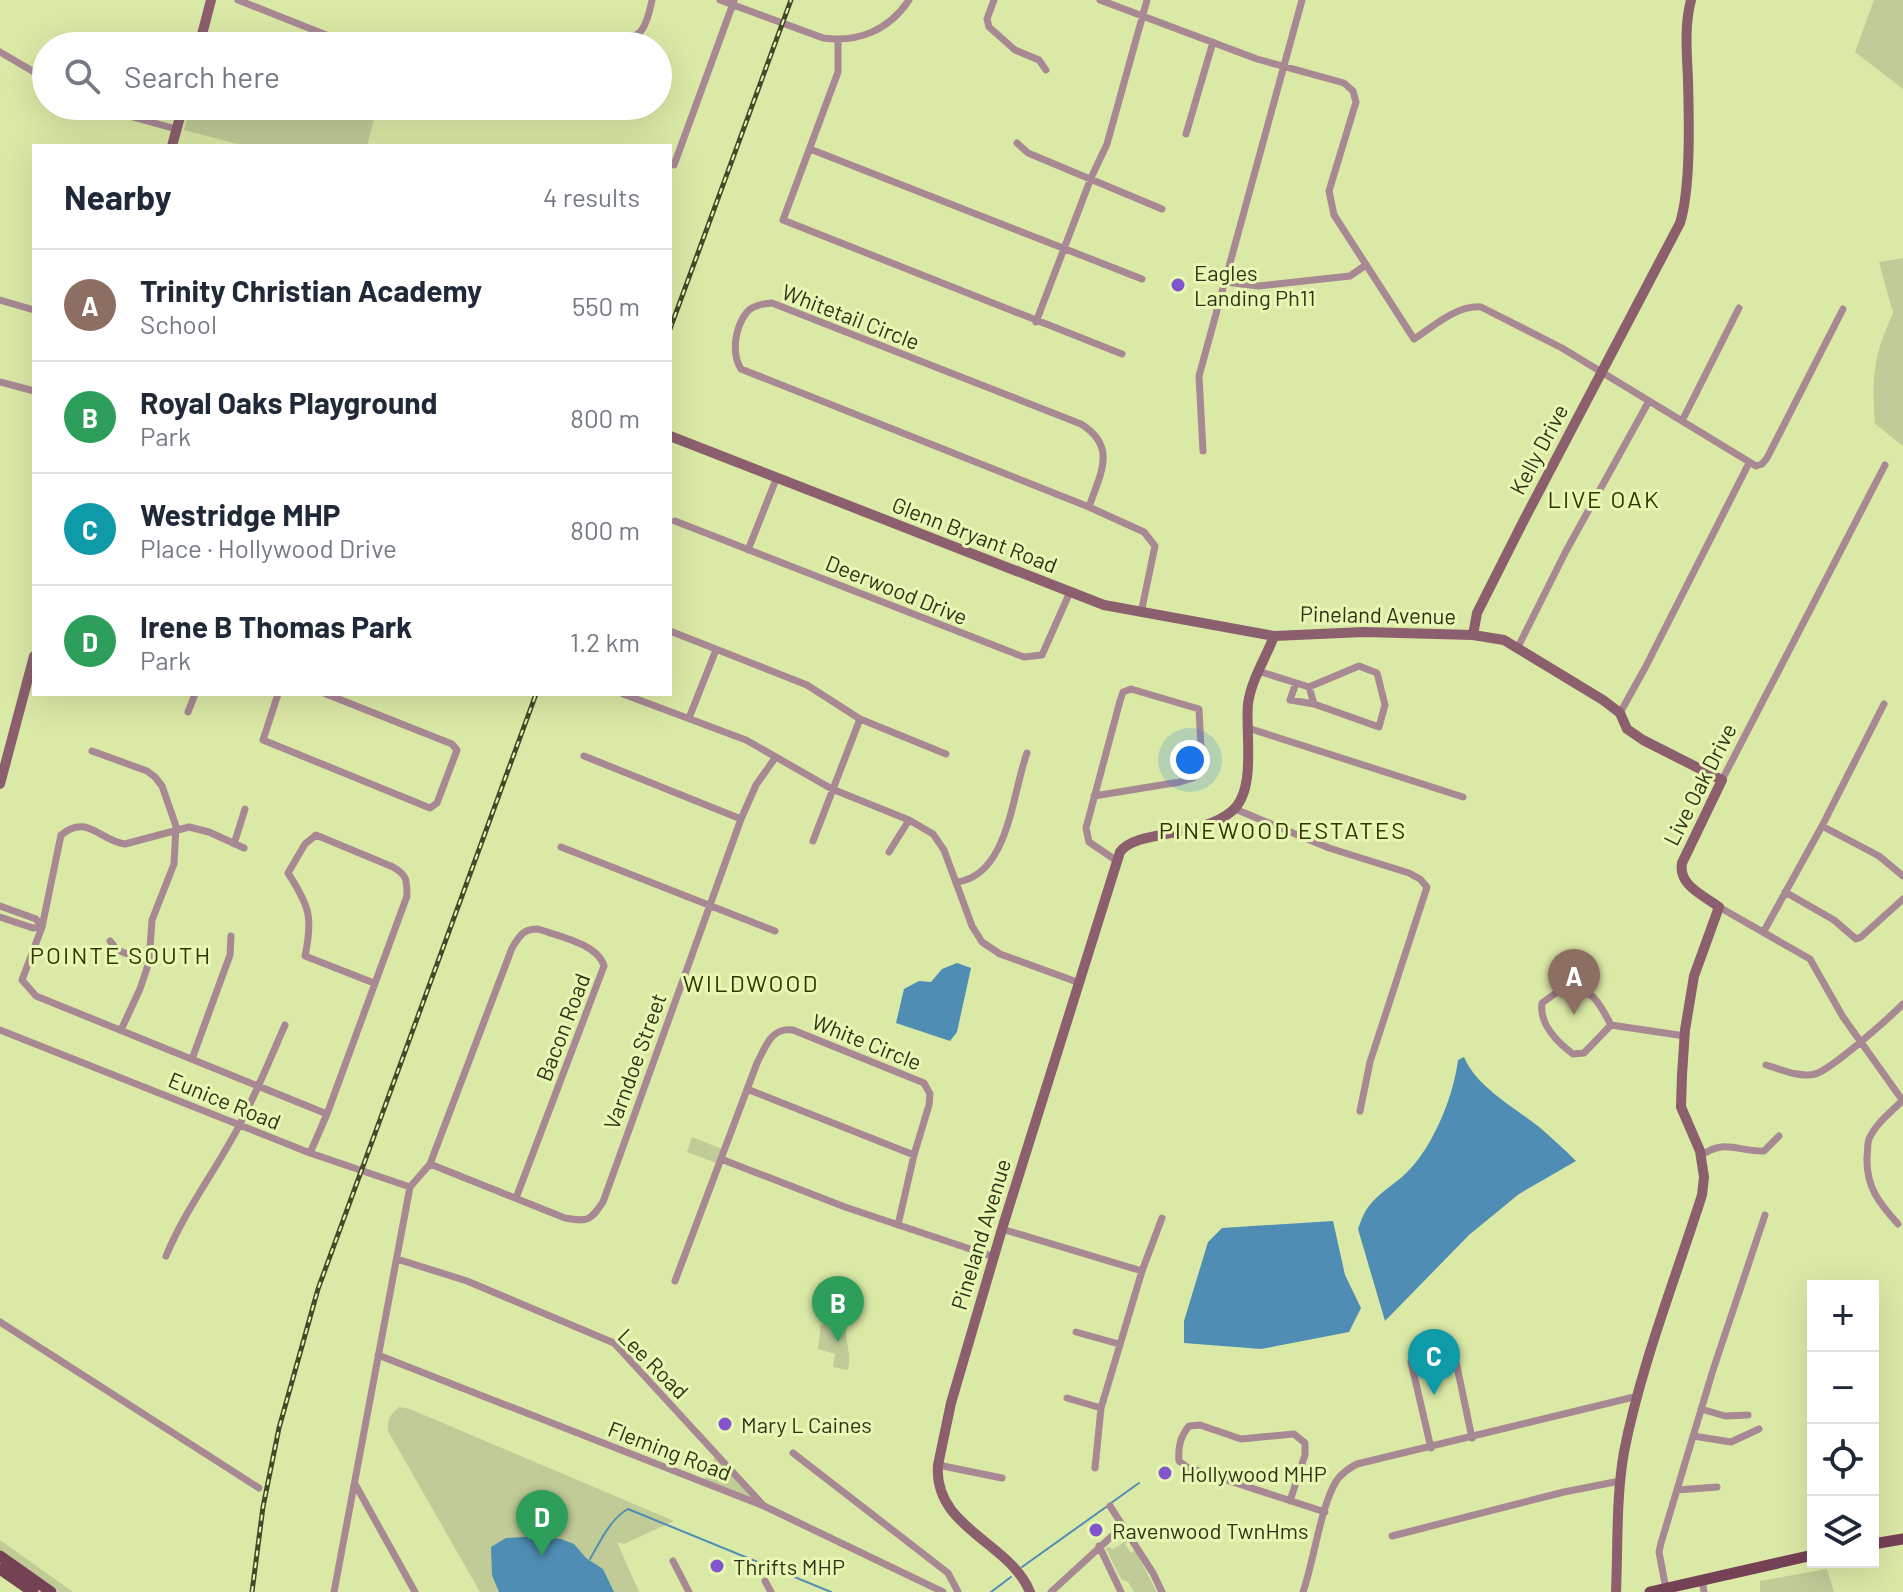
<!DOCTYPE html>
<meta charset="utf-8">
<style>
:root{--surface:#fff;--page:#f2f2f3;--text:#1f2937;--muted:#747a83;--line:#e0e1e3;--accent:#8254cd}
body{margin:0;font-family:Barlow,sans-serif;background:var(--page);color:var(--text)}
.controls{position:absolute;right:24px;bottom:24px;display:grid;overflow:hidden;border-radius:0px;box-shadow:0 8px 32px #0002}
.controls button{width:72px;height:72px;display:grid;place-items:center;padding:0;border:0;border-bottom:2px solid var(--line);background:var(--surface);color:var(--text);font:40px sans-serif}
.you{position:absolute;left:1190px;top:760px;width:28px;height:28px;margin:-20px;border:6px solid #fff;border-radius:50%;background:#1a73e8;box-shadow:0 0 0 12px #1a73e833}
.badge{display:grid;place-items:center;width:52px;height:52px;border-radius:50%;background:var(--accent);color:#fff;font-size:26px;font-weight:700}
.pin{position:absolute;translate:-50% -66px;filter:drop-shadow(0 2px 4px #0008)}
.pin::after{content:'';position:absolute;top:42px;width:28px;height:24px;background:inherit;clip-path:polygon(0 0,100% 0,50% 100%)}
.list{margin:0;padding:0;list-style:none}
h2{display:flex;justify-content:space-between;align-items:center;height:104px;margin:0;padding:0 32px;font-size:34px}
h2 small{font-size:26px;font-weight:400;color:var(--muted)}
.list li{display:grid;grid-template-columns:52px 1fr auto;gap:24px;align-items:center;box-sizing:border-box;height:112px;padding:0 32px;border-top:2px solid var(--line)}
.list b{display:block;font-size:30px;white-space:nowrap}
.list p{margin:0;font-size:26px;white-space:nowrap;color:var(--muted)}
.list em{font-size:26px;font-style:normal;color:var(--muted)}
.icon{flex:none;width:44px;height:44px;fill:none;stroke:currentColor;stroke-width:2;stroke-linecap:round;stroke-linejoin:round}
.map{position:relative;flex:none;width:1903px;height:1592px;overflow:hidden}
.search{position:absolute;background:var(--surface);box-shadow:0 8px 32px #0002;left:32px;top:32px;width:640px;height:88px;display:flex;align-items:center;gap:20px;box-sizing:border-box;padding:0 28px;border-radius:44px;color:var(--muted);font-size:30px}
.panel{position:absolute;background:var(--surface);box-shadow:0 8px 32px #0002;left:32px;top:144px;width:640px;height:552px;border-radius:0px}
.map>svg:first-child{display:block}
.green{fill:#c0cb98}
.water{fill:#4f8db4}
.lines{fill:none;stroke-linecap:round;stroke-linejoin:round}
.stream{stroke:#4f8db4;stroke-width:2}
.street{stroke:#a88993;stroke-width:7}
.secondary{stroke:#8b5f6e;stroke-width:10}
.primary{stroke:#754154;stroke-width:11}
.rail-casing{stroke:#434929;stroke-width:5}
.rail{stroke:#e8f7b3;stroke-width:2;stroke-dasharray:6;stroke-linecap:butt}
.poi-dot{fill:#8254cd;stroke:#e8f7b3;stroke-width:3}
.labels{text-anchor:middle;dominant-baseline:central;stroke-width:6;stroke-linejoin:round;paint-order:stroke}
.poi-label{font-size:22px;fill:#2f3419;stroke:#e8f7b3;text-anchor:start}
.street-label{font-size:22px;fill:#2f3419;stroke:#e8f7b3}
.neighbourhood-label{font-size:24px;letter-spacing:2px;fill:#2f3602;stroke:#e8f7b3}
</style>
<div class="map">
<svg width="1903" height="1592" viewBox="0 0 1903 1592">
<rect width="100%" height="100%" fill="#dbe9a6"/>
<!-- green -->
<path class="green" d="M1874 0H1903V89L1855 52Z
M191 106H377L367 146H245L184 130Z
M1903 258V446L1875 424C1872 376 1873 357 1893 313L1879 262Z
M692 1137 722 1149 716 1163 687 1152Z
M821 1324 846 1327C845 1343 852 1353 848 1370L833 1367 835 1354 818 1349Z
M399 1407 410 1409 674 1521 624 1544 617 1542 639 1592H480L388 1431C387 1419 390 1415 399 1407Z
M716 1454 757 1500 704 1482Z
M1123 1538 1128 1541 1125 1544 1131 1553 1135 1550 1157 1592H1134L1128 1582 1121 1579 1106 1549 1108 1547 1113 1549 1123 1543Z
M0 1540 73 1592H59L0 1550Z
M1827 1569 1834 1592H1760V1581Z"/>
<!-- water -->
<path class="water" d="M957 963 971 968 957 1032 950 1041 896 1023 904 989 919 981 931 982 942 969Z
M1464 1057C1476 1086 1513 1107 1538 1126 1551 1137 1564 1149 1576 1161L1519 1194 1469 1235 1385 1321 1358 1229C1361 1221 1364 1212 1369 1206 1379 1192 1399 1182 1411 1168 1435 1142 1454 1094 1458 1060Z
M1333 1221 1345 1275 1361 1308 1349 1332 1261 1349 1184 1343V1321L1208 1242 1222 1228Z
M538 1536 561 1539 574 1544 586 1558 603 1569 614 1592H499L492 1575 491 1547 506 1538Z"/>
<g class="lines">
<!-- stream -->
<path class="stream" d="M1111 1503 1139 1483
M590 1559C600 1542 610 1519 628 1509L831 1592
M1022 1567 1106 1507
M991 1592 1011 1577"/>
<!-- street -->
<path class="street" d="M238 0 354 46
M720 0 823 38C858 43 889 30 909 0
M994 0 987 19 989 27 1015 50 1039 60 1046 70
M1100 0 1257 59 1344 83 1353 91 1356 102 1329 191 1334 215 1414 339C1434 326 1457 305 1481 307L1562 348 1756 466 1762 464 1767 458 1843 309
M838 40V72L783 220 1122 354
M602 46C638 36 644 40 652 0
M0 52 46 79
M93 106 176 129
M1186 134 1213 42
M1017 143 1028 153 1162 209
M810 149 1142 279
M674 165 734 1
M1225 282 1259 286 1350 276 1366 265
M0 300 34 310
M772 303 1081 424C1118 447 1100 474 1089 507L741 369C731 353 735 327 747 312 753 305 763 304 772 303Z
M1036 322 1091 178 1107 144 1147 0
M0 382 34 391
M1683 419 1739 308
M1203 451 1199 376 1302 0
M1089 507 1144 532 1155 546 1141 613
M675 521 1024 657 1042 655 1070 592
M748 550 777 477
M670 631 807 685 860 719 946 754
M1518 647 1566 551 1649 401
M1258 671 1309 687 1314 704 1379 727 1385 705 1377 673 1359 666 1309 687
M1296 683 1290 700 1314 704
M278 694 263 740 430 808 437 803 457 750 452 744 326 694
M623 694 746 740 832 789 909 820 933 834 944 850 972 926 982 942 1000 954 1077 982
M188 712 195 694
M1620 713 1645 668 1749 463
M689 718 716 650
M1248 728 1463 797
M92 751 147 771 155 777 162 786 176 826 174 864 152 920 149 962 140 989 121 1030
M584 756 741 819
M1722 780 1885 465
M1094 796 1180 782 1193 778 1202 767 1199 709 1131 689 1123 692 1120 701 1086 828 1089 842 1117 861
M1235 809 1329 848 1409 873 1420 879 1427 887 1370 1062 1360 1111
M1822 826 1879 856 1903 876
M813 841 860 719
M234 844 245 809
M561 847 775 931
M244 848 209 832 189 827 125 844C100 841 87 813 61 835L42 927 22 980 36 996 327 1114
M889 852 909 820
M957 882C1009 875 1012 793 1027 753
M1785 892 1834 920 1856 939 1861 937 1903 899
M0 906 36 919 42 927
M1719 907 1810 959 1843 1017 1903 1101
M0 917 33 928 42 927
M1764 931 1822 826 1884 704
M110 941 117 950 149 962
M1611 1025C1598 1001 1595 992 1567 985L1542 1003C1539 1024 1557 1042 1573 1054L1584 1053 1611 1025 1685 1036
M0 1030 310 1153 410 1187
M192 1059 230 955 231 936
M1766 1065C1780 1069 1800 1078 1815 1074 1831 1070 1889 1018 1903 1004
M747 1089 914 1155
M310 1153 327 1114 407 896C407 880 407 875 393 867L316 835 305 844 288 873C310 907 313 918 305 956L374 983
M1701 1156C1724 1138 1738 1152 1764 1151L1779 1136
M721 1159 845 1207 994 1257
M430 1164 565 1218C588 1222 590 1221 603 1202L741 819 756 785 775 758
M410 1187 430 1164 512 948C520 935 523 929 538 929 558 936 598 944 604 966L516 1198
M1898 1224C1879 1203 1866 1187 1867 1157 1868 1152 1867 1144 1869 1139 1876 1123 1891 1112 1903 1100
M1002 1229 1142 1271
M166 1256C185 1210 216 1170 239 1126 256 1094 270 1059 285 1025
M397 1259 467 1281 614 1343 763 1505
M675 1281 757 1063C766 1046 771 1027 793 1030L924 1083 930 1094 929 1105 914 1155 898 1225
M0 1322 259 1488
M1076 1332 1119 1344
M378 1355 764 1506 943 1592
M1455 1357 1472 1438
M1411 1362 1431 1448
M1067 1398 1101 1408
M1701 1409 1725 1416 1748 1415
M1693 1436 1731 1442 1759 1429
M793 1453 948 1573 958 1592
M938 1465 1002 1478
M1095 1468 1101 1408 1142 1271 1162 1218
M355 1484 415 1592
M1677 1490 1717 1487
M1290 1501 1305 1455V1443L1294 1434 1241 1439 1200 1425 1189 1426C1180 1437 1178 1447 1179 1461L1187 1467 1325 1512
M1110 1506 1153 1573 1162 1592
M1392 1536 1564 1492 1620 1481
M1099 1546 1121 1592
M673 1561 689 1592
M1702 1580 1704 1592
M765 1581 771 1592
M1666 1589 1659 1552 1661 1543 1713 1370 1765 1215
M334 1592 410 1187
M1051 1592 1123 1526
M1303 1592C1314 1561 1321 1504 1337 1480 1343 1472 1349 1468 1357 1464L1638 1396"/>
<!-- secondary -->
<path class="secondary" d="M199 46 211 0
M172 146 183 106
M670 436 1104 605 1274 636 1364 632 1473 635 1504 640 1603 700 1620 713 1627 729 1643 740 1722 780 1682 863C1678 885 1703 895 1719 907L1694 976 1685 1030 1682 1075 1681 1107 1700 1151 1704 1177 1702 1195C1675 1280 1641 1365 1624 1452 1616 1497 1618 1546 1616 1592
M1473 635 1477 613 1525 518 1680 223C1691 188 1689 118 1688 80 1687 53 1684 27 1691 0
M0 784 34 656
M1030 1592C1010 1542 933 1528 938 1465L951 1403 1002 1229 1120 852C1137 829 1201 838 1232 811 1257 790 1245 733 1248 704 1251 680 1266 658 1274 636"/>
<!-- primary -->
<path class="primary" d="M1873 1544 1903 1539
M0 1556 51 1592
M0 1569 33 1592
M1650 1592 1813 1555"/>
<!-- rail casing -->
<g class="rail-casing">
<path id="rail" d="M670 329 791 0
M252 1592 263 1507 279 1428 318 1289 536 694"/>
</g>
<!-- rail -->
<use href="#rail" class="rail"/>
</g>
<!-- markers -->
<g class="poi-dot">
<circle cx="1178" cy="285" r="8"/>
<circle cx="725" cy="1424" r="8"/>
<circle cx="1165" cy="1473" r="8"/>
<circle cx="1096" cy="1530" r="8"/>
<circle cx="717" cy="1566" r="8"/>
</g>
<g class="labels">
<!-- poi labels -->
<g class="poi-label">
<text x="1194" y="272">Eagles<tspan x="1194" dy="25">Landing Ph11</tspan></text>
<text x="741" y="1424">Mary L Caines</text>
<text x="1181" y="1473">Hollywood MHP</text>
<text x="1112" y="1530">Ravenwood TwnHms</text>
<text x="733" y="1566">Thrifts MHP</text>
</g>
<!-- street labels -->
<g class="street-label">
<text transform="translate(851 316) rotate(21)">Whitetail Circle</text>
<text transform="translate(1538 449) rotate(-62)">Kelly Drive</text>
<text transform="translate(975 534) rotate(21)">Glenn Bryant Road</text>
<text transform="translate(897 589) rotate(22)">Deerwood Drive</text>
<text transform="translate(1378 614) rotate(1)">Pineland Avenue</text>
<text transform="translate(1699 784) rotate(-63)">Live Oak Drive</text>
<text transform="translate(562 1027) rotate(-69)">Bacon Road</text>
<text transform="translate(867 1041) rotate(22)">White Circle</text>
<text transform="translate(634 1061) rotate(-70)">Varndoe Street</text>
<text transform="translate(225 1100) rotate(22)">Eunice Road</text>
<text transform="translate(980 1234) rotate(-73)">Pineland Avenue</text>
<text transform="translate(654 1363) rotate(45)">Lee Road</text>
<text transform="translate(670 1450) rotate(21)">Fleming Road</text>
</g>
<!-- neighbourhood labels -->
<g class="neighbourhood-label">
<text x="1604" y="498">LIVE OAK</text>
<text x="1283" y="829">PINEWOOD ESTATES</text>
<text x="121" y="954">POINTE SOUTH</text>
<text x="751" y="982">WILDWOOD</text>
</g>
</g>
</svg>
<div class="controls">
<button>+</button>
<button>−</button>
<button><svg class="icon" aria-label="locate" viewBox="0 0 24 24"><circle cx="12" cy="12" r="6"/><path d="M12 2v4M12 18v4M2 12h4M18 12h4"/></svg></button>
<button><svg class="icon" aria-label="layers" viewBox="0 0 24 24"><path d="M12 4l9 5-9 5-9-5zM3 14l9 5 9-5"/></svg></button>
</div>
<div class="you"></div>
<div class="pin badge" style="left:1574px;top:1015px;background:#8d6e63">A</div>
<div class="pin badge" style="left:838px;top:1342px;background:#2e9e5b">B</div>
<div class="pin badge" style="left:1434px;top:1395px;background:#0f9aa8">C</div>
<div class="pin badge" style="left:542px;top:1556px;background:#2e9e5b">D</div>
<div class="search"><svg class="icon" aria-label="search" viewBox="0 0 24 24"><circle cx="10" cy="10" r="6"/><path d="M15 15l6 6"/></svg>Search here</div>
<section class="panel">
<h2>Nearby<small>4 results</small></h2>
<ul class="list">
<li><span class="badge" style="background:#8d6e63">A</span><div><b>Trinity Christian Academy</b><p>School</p></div><em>550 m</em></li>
<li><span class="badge" style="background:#2e9e5b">B</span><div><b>Royal Oaks Playground</b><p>Park</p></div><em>800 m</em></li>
<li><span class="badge" style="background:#0f9aa8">C</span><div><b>Westridge MHP</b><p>Place · Hollywood Drive</p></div><em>800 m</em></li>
<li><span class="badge" style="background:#2e9e5b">D</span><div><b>Irene B Thomas Park</b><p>Park</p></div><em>1.2 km</em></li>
</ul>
</section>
</div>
